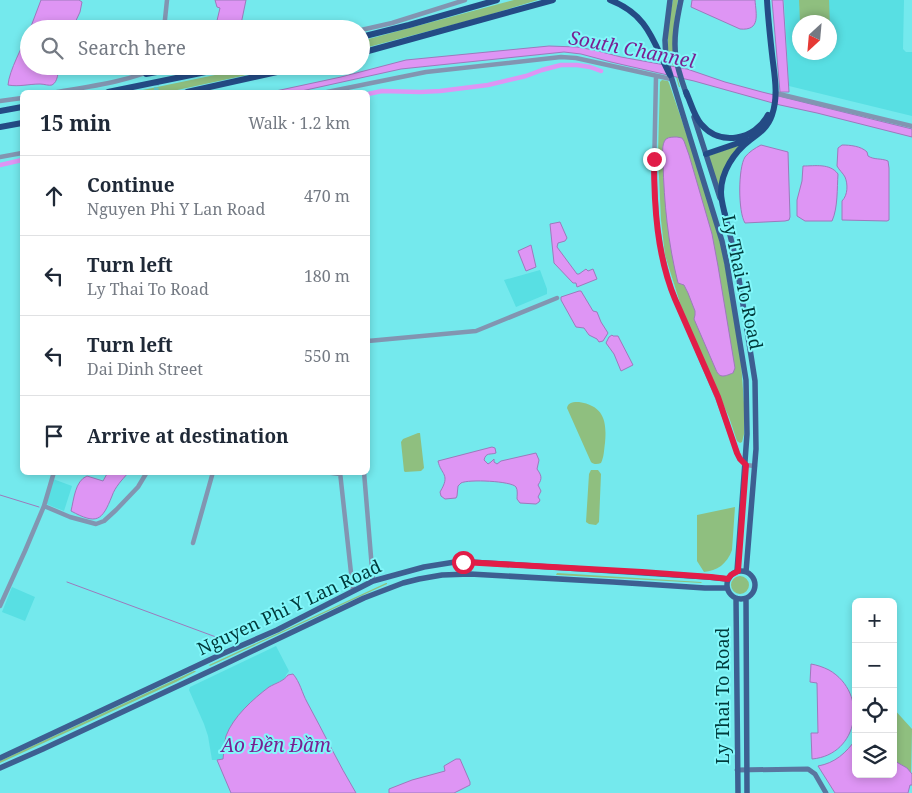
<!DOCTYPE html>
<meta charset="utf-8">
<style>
:root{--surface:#fff;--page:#f2f2f3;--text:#1f2937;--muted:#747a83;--line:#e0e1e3}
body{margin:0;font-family:"Noto Serif",serif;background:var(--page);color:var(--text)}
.controls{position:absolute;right:15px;bottom:15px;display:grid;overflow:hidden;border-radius:8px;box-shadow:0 2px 8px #0003}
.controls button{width:45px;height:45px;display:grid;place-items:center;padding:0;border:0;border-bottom:1px solid var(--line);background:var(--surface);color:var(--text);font:25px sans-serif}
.compass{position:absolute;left:792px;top:15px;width:45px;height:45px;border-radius:50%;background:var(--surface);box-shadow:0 2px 8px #0003;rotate:206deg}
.stop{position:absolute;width:15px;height:15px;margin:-11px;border:4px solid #e11d48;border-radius:50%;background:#fff}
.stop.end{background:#e11d48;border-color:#fff;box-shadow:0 1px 5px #0008}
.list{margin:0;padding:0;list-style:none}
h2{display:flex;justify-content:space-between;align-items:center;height:65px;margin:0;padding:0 20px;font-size:21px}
h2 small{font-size:16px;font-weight:400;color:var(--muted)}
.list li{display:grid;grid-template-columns:32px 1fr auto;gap:15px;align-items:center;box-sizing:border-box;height:80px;padding:0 20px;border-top:1px solid var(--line)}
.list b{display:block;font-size:19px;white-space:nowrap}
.list p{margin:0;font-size:16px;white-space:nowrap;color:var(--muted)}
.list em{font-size:16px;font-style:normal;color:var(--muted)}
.icon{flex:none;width:28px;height:28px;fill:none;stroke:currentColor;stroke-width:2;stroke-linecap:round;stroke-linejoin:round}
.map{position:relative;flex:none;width:912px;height:793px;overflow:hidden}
.search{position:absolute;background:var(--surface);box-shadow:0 2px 8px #0003;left:20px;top:20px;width:350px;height:55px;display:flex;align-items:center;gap:12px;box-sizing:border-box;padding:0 18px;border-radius:28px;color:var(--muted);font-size:19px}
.panel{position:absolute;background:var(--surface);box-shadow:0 2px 8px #0003;left:20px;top:90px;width:350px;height:385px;border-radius:8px}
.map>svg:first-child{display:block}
.built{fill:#58dfe3;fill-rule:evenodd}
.green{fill:#8fbf7f}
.water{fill:#de95f4;stroke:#9c7abc}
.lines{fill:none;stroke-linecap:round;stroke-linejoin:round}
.stream{stroke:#9c7abc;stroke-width:1}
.canal{stroke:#de95f4;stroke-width:4.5}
.tertiary-tunnel{stroke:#5dc6c9;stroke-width:4.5;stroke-dasharray:4.5 2;stroke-linecap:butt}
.tertiary{stroke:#8295b1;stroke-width:4.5}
.secondary{stroke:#5a769f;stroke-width:5}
.primary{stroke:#3d5f91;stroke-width:5.5}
.motorway{stroke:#244b85;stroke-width:6}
.route{stroke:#e11d48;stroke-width:6}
.labels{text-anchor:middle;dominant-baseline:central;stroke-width:4;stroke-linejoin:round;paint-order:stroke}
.street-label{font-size:18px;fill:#013a3b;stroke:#82f7fa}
.water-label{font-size:19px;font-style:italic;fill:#7a2192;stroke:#82f7fa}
</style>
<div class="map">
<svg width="912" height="793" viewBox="0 0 912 793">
<rect width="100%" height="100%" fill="#74e9ed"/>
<!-- built -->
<path class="built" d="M784 0H904L903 49 906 52H912V116L789 86ZM800 22H830V52H800Z
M540 270 547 289V294L516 307 504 280Z
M53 479 72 486 64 511 46 504Z
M12 587 35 597 25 621 2 612Z
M276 646 289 671 286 675 285 679 276 683 224 745 223 760H212L208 736 204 724 189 690 190 687Z"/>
<!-- green -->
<path class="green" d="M514 0H538L482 17 361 49V41Z
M673 0H678C672 35 670 52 680 87H679L668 49V25Z
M799 0H829L830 27V22H800Z
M259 66H289L168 92H133Z
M662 80 668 81 669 83 691 147 720 242 725 266 741 362 744 404V434L742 442 740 443 737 441 729 417 686 322 665 255 661 220 658 155 660 82Z
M740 145 719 190 708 156Z
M579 402C604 406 607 421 605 443 604 450 604 457 601 463 598 464 594 465 591 462L567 408C568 402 574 402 579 402Z
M418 433H420L424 468 421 471 405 472 404 471 401 442 403 439Z
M591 470H598L601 474 599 522 596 525 589 524 586 522 589 474Z
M735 507 732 550C727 564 717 571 704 572L697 561V515Z
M557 573 701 582 702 583 558 575H556Z
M731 585a9 9 0 1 1 18 0a9 9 0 1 1-18 0Z
M386 583H387V584L210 666 209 665Z
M194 671H196L195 672 176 682 0 763V761Z
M893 708 912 729 911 774 907 768 893 760Z"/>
<!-- water -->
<path class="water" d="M41 0H79L82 2 80 12 72 29H30Z
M215 0H246L240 29H215L220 8 217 7Z
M692 0H755C756 14 761 31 740 29L691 7Z
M772 0H783L789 92H780Z
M29 32V66H59C58 72 58 82 52 85 49 86 44 84 40 84 29 84 19 87 8 85 9 71 23 45 29 32Z
M549 46 577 47 594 50 621 57 687 69 725 82 762 92 912 129V137L817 113 780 105 694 81 611 62 581 54 564 52 401 69 297 92H271L341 77 406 60Z
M677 137 682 138 684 141 689 155 712 234 718 266 735 368 733 373C725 376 720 379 716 370L694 319 695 315V311L688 293 684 285 678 283C668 243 664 203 663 162 663 156 661 144 666 139 669 137 673 137 677 137Z
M761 145 788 152 790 217 789 220 785 221 745 223C738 212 738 168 745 157 749 152 755 148 761 145Z
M842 145C850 145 861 146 867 152L868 156C874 160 881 158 888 161L889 168V220L887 221 842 220V201C848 195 848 184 845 177 843 173 839 170 837 166L838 148Z
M803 166C815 166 830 163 838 174 837 188 838 208 832 221H805L797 216V200L802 181Z
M560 222 567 238 565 241 558 243 557 247 577 274H579L586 269 588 271 593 269 597 279 577 287 576 283H573L554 263 550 224Z
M531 245 536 267 526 271 518 251Z
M579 291H581L593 311 597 312 601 322 608 333 603 341 599 342 597 339 589 335 584 328 576 327 561 300V297Z
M612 335 613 336H618L633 365 621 371 614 354 606 343 609 337Z
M492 447 495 448 496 453C490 455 486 452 484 460L488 464 491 462 494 459V462L497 464 501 461 536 453 539 460 537 469C541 475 543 478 538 485L541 491 538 497 540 500 539 502 536 504 520 503 517 499C517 496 518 490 516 487 512 481 468 479 461 483 460 484 459 485 458 486L457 496 456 498 445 499 441 496 440 492C451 474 441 475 438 461Z
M108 472 128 473C122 480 115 487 112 496 102 521 97 525 71 511 74 499 75 481 87 476L103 481Z
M811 664C817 665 823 667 829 670 869 693 859 755 812 759L811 733H818L817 683 810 682Z
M293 674C300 682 302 693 307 702 324 733 338 763 356 793H231L217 760 223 759C224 752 224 744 226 736 233 717 253 699 269 687 276 683 284 681 288 675Z
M856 739V774H893V760L907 768 912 774V785H910L908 793H835L818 766C835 763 846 753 856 739Z
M456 759H460L470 782V785L454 793H389V789L412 780 445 771 444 766Z"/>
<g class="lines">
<!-- stream -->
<path class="stream" d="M0 495 39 507
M67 582 216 637 223 648"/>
<!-- canal -->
<path class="canal" d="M368 94 382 91 420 92 440 91 488 85 526 76 542 70 561 65H577L590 67 601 71
M0 165 22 160"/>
<!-- tertiary-tunnel -->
<path class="tertiary-tunnel" d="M156 92 157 81"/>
<!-- tertiary -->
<path class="tertiary" d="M164 29 167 0
M361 30 392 23 465 0
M656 76 654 173 657 222 662 254 672 291 717 397 739 457 746 465 755 466
M57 92C93 86 130 81 163 66
M327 92 426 72 561 57 576 58 671 79
M775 93 912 126
M0 101 22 98
M0 157 22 153
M368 341 476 331 557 298
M324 472 340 474
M340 472 353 591
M364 472 373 581
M44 506 70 517 96 524 104 521 116 510 138 487 147 472
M193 543 213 472
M0 606 25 551 44 506 54 472"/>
<!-- secondary -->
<path class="secondary" d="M737 770 808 769 815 774 826 793"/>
<!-- primary -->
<path class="primary" d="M670 0 665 40 666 60 722 241 727 264 746 380 747 434 737 571
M681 0C677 19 673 39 676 58 678 71 683 84 687 96
M694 117 720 198
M725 214 736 260 755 381 756 449 746 572
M727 585a14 14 0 1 1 28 0a14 14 0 1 1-28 0Z
M736 598 738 793
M746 599 747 793
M0 758 222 654 277 630 373 581 424 567 455 562H471L707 577 728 579
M0 768 43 749 225 664 364 598 403 583 419 579 442 575 470 574 613 582 705 588H727"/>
<!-- motorway -->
<path class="motorway" d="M610 0C649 15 653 42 670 75
M361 37 409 25 497 0
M361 53 553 0
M146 74 162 71 218 66
M108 92 235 66
M187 92 304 66
M686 92C691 103 694 116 701 124 720 147 755 140 768 115
M0 111 22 107
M0 127 22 123
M706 154 747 140
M726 219C724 210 721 201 721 192 721 172 734 152 750 140 760 133 768 127 772 115 779 95 774 73 772 54 770 36 768 18 767 0"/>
</g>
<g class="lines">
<!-- route -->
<path class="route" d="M463 562 642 572 711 577 728 579 731 575 738 571 746 465 740 459 737 453 718 397 675 299C657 256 654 206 654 159"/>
</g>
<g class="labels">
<!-- street labels -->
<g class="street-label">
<text transform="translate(743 282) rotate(78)">Ly Thai To Road</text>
<text transform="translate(289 607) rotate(-25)">Nguyen Phi Y Lan Road</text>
<text transform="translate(722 696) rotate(-90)">Ly Thai To Road</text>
</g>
<!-- water labels -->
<g class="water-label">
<text transform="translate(632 49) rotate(11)">South Channel</text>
<text x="276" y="745">Ao Đền Đầm</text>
</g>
</g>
</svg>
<div class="controls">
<button>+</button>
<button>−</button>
<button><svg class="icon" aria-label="locate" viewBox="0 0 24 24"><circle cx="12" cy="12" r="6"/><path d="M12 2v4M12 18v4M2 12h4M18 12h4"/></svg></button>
<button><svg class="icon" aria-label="layers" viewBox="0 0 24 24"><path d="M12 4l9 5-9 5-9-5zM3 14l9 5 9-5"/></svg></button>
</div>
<svg class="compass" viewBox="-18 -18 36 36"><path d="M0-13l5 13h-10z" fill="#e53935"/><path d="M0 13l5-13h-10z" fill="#747a83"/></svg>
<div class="stop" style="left:463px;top:562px"></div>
<div class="stop end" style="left:654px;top:159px"></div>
<div class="search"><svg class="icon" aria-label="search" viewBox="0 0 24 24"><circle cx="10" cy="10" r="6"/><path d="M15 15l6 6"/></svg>Search here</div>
<section class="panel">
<h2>15 min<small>Walk · 1.2 km</small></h2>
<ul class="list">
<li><svg class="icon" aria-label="ahead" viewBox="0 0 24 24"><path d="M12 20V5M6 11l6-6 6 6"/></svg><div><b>Continue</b><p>Nguyen Phi Y Lan Road</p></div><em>470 m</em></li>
<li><svg class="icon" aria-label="left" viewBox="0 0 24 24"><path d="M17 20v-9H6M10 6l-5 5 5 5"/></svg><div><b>Turn left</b><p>Ly Thai To Road</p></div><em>180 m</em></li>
<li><svg class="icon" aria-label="left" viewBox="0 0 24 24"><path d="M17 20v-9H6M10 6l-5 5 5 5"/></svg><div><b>Turn left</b><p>Dai Dinh Street</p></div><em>550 m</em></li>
<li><svg class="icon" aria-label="arrive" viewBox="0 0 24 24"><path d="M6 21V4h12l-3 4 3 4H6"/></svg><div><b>Arrive at destination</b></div></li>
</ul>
</section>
</div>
